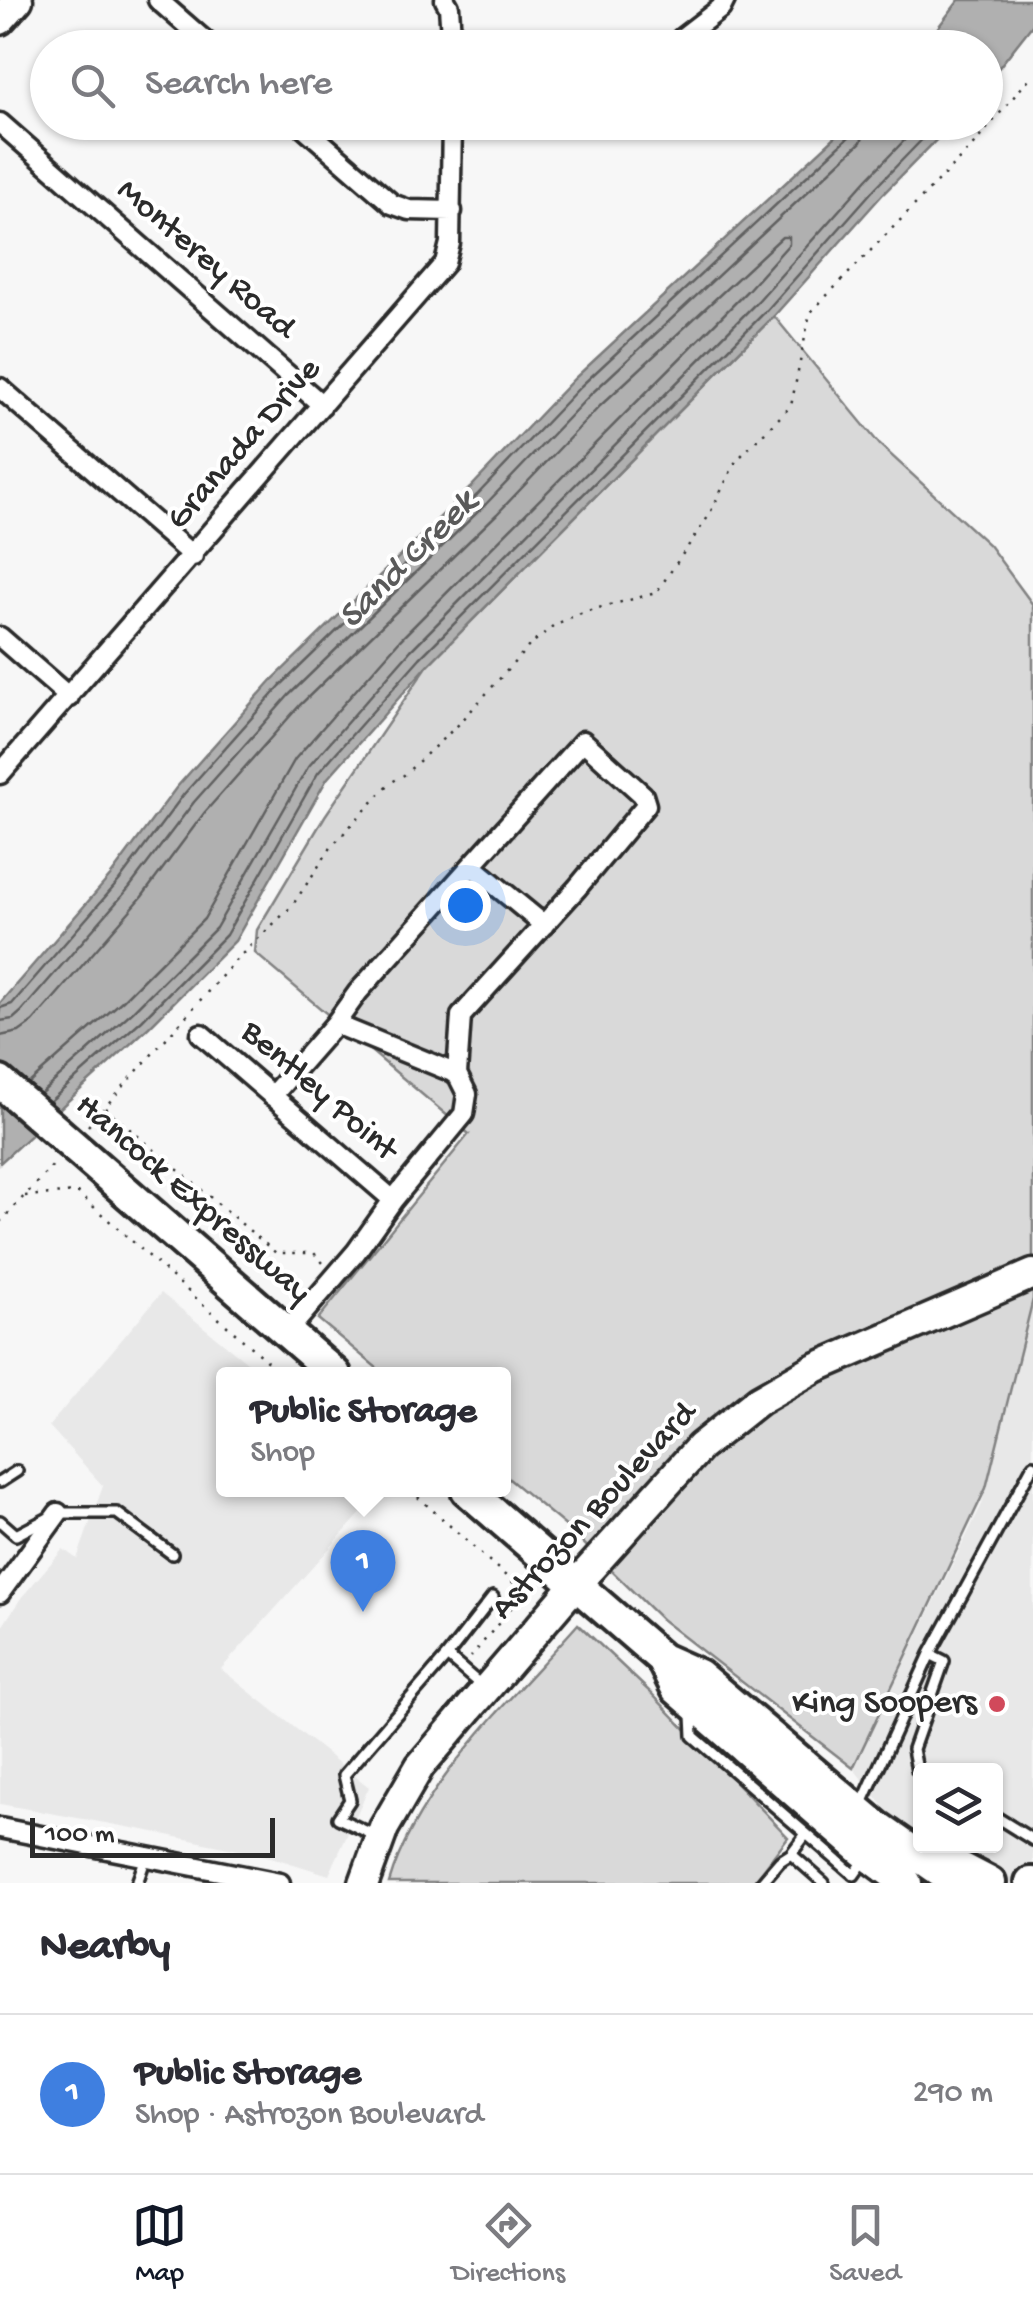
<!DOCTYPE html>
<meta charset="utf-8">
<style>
:root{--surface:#fff;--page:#f2f2f3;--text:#2b2b33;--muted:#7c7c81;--line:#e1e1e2;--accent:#111827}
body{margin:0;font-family:"Gochi Hand",sans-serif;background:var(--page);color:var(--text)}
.controls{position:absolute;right:30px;bottom:30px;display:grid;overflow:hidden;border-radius:10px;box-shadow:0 2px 8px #0004}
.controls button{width:90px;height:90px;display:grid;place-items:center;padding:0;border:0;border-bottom:2px solid var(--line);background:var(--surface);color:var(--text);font:50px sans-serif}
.scale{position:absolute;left:30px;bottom:25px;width:245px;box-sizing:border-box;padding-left:10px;border:5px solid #2b2b2b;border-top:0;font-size:28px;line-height:35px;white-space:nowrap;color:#2b2b2b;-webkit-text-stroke:8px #fff;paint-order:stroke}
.you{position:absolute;left:465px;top:905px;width:35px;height:35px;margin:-25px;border:8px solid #fff;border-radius:50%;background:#1a73e8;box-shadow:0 0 0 15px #1a73e833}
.badge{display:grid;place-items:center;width:65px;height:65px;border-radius:50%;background:var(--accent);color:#fff;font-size:32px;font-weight:700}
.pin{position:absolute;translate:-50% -82px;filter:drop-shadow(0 2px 5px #0008)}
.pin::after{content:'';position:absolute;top:52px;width:35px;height:30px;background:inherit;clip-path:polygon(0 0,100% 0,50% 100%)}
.popup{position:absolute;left:216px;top:1367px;width:295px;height:130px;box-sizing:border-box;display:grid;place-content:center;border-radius:10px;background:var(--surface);filter:drop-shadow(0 2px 8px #0005);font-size:32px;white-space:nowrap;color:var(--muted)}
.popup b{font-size:38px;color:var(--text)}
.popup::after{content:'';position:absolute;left:50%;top:100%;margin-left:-20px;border:20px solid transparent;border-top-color:var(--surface)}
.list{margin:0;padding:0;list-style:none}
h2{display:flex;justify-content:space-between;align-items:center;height:130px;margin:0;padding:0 40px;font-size:42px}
h2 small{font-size:32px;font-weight:400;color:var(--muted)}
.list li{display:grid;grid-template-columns:65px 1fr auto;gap:30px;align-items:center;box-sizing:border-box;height:160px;padding:0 40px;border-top:2px solid var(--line)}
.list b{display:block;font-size:38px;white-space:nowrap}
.list p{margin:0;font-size:32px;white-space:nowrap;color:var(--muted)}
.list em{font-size:32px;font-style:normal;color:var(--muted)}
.icon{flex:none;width:55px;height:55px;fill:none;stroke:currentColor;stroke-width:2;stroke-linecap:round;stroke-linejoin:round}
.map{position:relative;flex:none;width:1033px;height:1883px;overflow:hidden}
.search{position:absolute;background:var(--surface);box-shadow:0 2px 8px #0004;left:30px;right:30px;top:30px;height:110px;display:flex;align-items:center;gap:25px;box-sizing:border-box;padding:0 35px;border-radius:55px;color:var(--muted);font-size:38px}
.sheet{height:290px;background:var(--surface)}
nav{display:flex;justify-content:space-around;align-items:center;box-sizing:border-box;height:140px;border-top:2px solid var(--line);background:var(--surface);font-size:28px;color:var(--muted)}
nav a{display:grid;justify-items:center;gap:5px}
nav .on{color:var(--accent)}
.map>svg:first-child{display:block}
.built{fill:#e8e8e8}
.green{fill:#d9d9d9;stroke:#828282;stroke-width:2.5}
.water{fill:#b0b0b0;stroke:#7b7b7b;stroke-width:2.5}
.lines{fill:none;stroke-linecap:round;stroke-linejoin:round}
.shore{stroke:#606060;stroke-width:2.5}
.service-casing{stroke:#2b2b2b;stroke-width:16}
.minor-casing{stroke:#2b2b2b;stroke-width:25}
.secondary-casing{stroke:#2b2b2b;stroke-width:35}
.primary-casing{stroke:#2b2b2b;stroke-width:38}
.path{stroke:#2b2b2b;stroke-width:2.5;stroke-dasharray:2.5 8;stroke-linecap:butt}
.service{stroke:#fff;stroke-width:9}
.minor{stroke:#fff;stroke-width:18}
.secondary{stroke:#fff;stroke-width:28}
.primary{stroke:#fff;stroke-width:30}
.poi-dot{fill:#d1495b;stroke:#fff;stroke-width:4}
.labels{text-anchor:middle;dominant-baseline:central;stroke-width:8;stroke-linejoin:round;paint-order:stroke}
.street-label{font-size:35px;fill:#2b2b2b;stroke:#fff}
.poi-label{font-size:35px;fill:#2b2b2b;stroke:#fff;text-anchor:end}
.water-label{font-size:38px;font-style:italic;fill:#5a5a5a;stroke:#fff}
</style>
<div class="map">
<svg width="1033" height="1883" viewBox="0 0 1033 1883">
<rect width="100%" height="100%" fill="#f7f7f7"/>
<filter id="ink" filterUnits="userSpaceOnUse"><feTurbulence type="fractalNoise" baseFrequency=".01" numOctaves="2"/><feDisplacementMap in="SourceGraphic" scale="20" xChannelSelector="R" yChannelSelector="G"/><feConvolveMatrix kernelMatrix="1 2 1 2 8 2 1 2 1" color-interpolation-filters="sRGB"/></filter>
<g filter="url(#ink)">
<!-- built -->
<path class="built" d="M161 1293 262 1374H223V1490H382L221 1669 369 1787 329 1875 271 1857 144 1830 0 1804V1630L21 1598 63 1549 77 1559 103 1486 49 1426Z
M1033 1299V1883H1000L937 1846H996V1770H920V1835L894 1819 853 1768 982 1504Z"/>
<!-- green -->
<path class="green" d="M774 316 880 445 989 545 1033 605V1299L986 1488 853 1768 661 1619 568 1528 503 1474V1374H384L318 1319 469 1134 255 953 257 930 325 816 428 665Z
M578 1624 650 1692 788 1837 753 1883H389C417 1786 512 1699 578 1624Z"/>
<!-- water -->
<path class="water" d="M959 0H1033V24L986 84V48L923 47Z
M850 123H953L883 194 774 316 428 665 327 779 235 941 149 1027 0 1163V1003L112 874 176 788 273 679 470 488 574 379Z"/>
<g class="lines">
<!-- shore -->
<path class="shore" d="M0 1008 12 1004 119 881 184 794 280 686 477 495 581 386 852 134 855 122
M0 1021 13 1019 21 1012 129 888 194 802 289 695 486 504 590 395 861 142 868 122
M0 1036 19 1032 33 1022 141 898 205 812 300 705 497 514 600 406 782 237H789V244L747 291 400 640 295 759 204 919 123 1000 28 1084
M40 1094 133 1011 216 928 308 767 411 650 758 301 867 179 922 122
M49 1102 142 1020 226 935 318 773 420 658 767 310 876 187 939 122"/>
<!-- service casing -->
<g class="service-casing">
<path id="service" d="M0 1482 17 1471
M0 1521 16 1535 58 1513H117L172 1554
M447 1656 483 1687
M692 1715 693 1736 854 1875 866 1858
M920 1772 917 1770 913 1749 944 1661 930 1654
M861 1806 930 1654 1033 1465
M996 1817 1033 1840
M806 1834 791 1854 824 1883
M376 1836 338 1818 350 1800 344 1775 447 1656 493 1597
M137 1883 146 1857
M761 1883 780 1861 791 1854"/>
</g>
<!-- minor casing -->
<g class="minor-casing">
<path id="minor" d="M158 0 213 48
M445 0 449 7 452 48
M682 38 721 8 725 0
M298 122 392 204 409 210 452 211
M0 123 322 405
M0 388 193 556
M0 637 69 697
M0 774 445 263 450 243 452 122
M472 866 544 925
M335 1024 457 1074
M201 1034 393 1200
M272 1096 335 1024 358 992 583 741 643 795 646 805 577 888 461 1016 457 1074 467 1094 464 1114 393 1200 356 1252 287 1332
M0 1593 58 1513
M0 1828 280 1883"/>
</g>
<!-- secondary casing -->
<g class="secondary-casing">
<path id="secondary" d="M0 20 18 0
M364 1883 384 1828 420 1766 576 1584 700 1447 759 1400 815 1368 1033 1274"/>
</g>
<!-- primary casing -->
<g class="primary-casing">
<path id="primary" d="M0 1082 335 1374
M467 1490 662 1659 698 1675 876 1826 958 1883
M662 1659 677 1689 862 1850 906 1883
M944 1859 990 1883
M1031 1883H1033"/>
</g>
<!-- path -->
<path class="path" d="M105 1108 276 1253H314L324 1264
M88 1126 237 959 292 906 332 846 390 783 404 775 459 724 529 646 554 625 583 612 656 593 708 517 736 461 791 406 810 313 974 144 1033 74
M25 1196 77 1192 281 1374
M0 1222 57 1161
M410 1490 516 1585 520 1597 471 1657"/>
<!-- service -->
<use href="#service" class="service"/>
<!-- minor -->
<use href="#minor" class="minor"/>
<!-- secondary -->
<use href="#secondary" class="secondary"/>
<!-- primary -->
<use href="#primary" class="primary"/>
</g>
</g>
<!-- markers -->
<circle class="poi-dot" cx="997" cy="1704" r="10"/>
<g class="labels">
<!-- street labels -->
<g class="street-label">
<text transform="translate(205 260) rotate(41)">Monterey Road</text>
<text transform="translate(245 445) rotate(-49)">Granada Drive</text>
<text transform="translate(318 1092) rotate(41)">Bentley Point</text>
<text transform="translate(192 1200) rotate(41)">Hancock Expressway</text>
<text transform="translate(595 1512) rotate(-47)">Astrozon Boulevard</text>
</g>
<!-- poi labels -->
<g class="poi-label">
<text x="977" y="1704">King Soopers</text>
</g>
<!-- water labels -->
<g class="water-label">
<text transform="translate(409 561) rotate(-45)">Sand Creek</text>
</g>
</g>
</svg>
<div class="controls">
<button><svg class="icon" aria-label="layers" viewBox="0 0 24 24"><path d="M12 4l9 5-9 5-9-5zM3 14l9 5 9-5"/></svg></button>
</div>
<div class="scale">100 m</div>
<div class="you"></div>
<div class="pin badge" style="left:363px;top:1612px;background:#3f7fe0">1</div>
<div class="popup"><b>Public Storage</b>Shop</div>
<div class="search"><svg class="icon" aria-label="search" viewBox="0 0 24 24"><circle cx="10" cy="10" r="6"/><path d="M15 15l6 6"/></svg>Search here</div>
</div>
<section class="sheet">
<h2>Nearby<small></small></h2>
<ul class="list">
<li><span class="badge" style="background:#3f7fe0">1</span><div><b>Public Storage</b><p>Shop · Astrozon Boulevard</p></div><em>290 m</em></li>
</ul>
</section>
<nav>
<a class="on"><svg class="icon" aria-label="map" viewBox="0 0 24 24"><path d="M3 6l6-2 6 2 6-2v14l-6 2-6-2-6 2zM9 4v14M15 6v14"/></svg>Map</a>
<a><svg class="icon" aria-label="directions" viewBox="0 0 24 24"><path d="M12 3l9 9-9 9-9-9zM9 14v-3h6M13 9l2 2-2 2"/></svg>Directions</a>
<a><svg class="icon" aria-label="saved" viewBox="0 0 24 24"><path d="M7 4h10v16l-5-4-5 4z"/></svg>Saved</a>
</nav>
